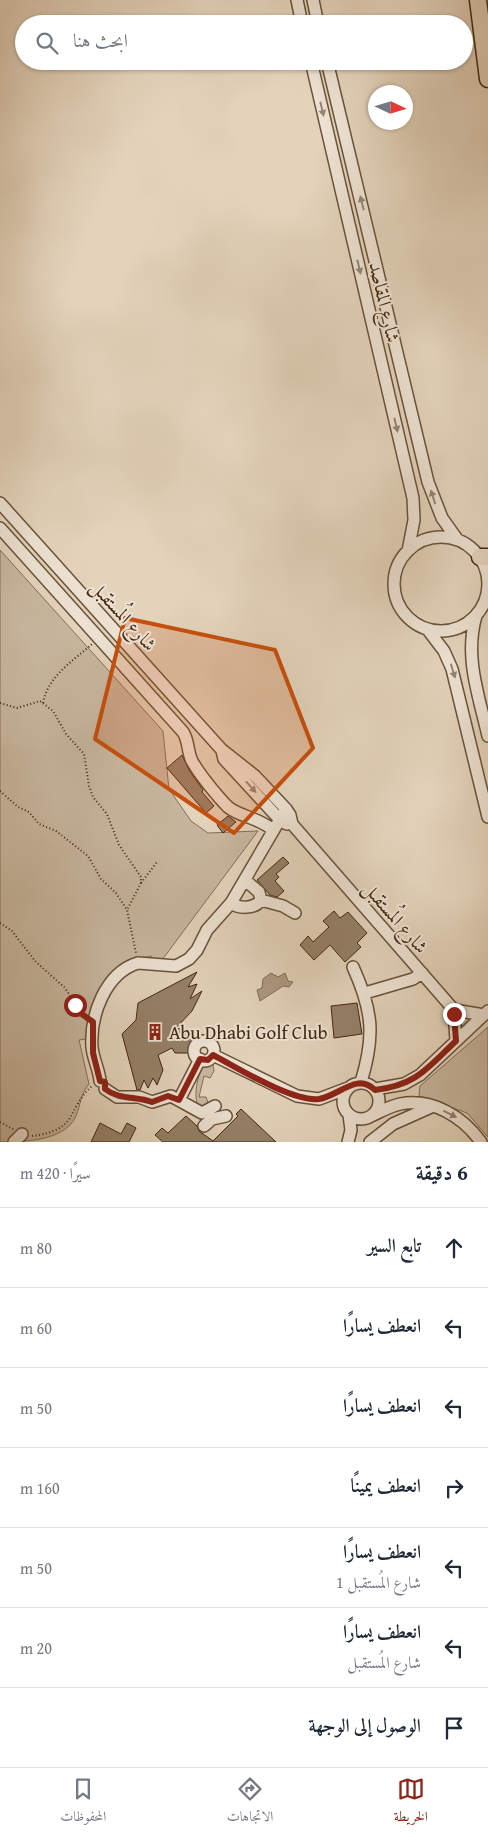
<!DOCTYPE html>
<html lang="ar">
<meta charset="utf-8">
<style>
:root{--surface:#fff;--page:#f2f2f3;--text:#1f2937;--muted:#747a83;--line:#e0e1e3;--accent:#8f2418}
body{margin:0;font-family:"Gentium Book Plus",Amiri,serif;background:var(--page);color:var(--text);direction:rtl}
.compass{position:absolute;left:368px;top:85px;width:45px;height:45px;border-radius:50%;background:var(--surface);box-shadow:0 1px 4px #0004;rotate:94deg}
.stop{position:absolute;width:15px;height:15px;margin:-11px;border:4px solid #8f2418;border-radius:50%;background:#fff}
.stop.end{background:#8f2418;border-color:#fff;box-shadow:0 1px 5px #0008}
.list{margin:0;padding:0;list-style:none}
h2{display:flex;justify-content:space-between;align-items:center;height:65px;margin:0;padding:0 20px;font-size:21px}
h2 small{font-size:16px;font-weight:400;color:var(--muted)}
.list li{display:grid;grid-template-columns:32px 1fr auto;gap:15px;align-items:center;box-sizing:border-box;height:80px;padding:0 20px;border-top:1px solid var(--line)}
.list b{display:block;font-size:19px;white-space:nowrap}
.list p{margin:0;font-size:16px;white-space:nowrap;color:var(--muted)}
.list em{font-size:16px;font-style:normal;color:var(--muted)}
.icon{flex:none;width:28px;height:28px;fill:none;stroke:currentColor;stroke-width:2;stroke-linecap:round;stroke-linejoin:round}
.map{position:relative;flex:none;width:488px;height:1142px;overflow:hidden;direction:ltr}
.search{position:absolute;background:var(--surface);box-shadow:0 1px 4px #0004;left:15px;right:15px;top:15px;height:55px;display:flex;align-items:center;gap:12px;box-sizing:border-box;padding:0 18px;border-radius:28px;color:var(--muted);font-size:19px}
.sheet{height:625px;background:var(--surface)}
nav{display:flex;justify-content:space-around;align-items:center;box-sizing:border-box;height:70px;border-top:1px solid var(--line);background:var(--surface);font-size:14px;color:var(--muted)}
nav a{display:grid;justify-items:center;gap:2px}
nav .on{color:var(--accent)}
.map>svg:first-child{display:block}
.green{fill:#c7b69e;stroke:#846e56}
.water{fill:#ac9981;stroke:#816b53}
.building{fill:#958068;stroke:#40270f}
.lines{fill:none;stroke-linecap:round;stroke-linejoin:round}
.minor-casing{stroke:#69523a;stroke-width:14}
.highway-casing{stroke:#40270f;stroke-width:19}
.path{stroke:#40270f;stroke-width:2;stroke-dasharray:1 2.5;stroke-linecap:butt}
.minor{stroke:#ede2d3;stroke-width:11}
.highway{stroke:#e3d3bb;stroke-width:16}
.oneway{fill:#968471}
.route{stroke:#8f2418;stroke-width:6}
.marked{fill:#c64f0d;fill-opacity:0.2;stroke:#c64f0d;stroke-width:4;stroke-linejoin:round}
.labels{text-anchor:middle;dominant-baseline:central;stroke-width:4;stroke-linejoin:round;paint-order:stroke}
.street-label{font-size:19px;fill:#40270f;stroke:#ede2d3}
.poi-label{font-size:19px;fill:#40270f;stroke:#ede2d3;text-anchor:start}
</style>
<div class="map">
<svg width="488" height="1142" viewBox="0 0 488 1142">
<rect width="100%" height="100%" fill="#e3d3bb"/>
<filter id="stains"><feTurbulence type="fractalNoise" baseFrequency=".004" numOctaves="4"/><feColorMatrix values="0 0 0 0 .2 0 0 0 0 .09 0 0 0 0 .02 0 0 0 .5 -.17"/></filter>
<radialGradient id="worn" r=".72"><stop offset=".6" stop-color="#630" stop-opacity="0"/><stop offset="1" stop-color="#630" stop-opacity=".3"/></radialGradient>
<!-- green -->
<path class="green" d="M0 550 163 731 169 789 191 821 208 833 258 831 159 964 151 956 132 960 123 966 87 1039 79 1040 89 1084C80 1095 81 1104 76 1116 65 1141 24 1142 0 1142Z
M488 1027V1137L467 1113 419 1096 420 1086Z
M208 1061 213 1065 214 1071 210 1078 204 1076 199 1097H206L208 1103 205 1107H199C192 1097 198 1068 208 1061Z"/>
<!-- water -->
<path class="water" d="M271 973 278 977 285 973 288 981 293 982 289 987 283 986 260 1001 257 990 262 988 263 979Z"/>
<!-- building -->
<path class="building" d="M182 755 189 770 203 790 202 792 214 806 206 813 167 768Z
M228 816 236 822 223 833 217 825Z
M283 857 289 863 276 874 279 877 275 881 284 891 277 897 270 895 257 880Z
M334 911 340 918 348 912 367 933 357 943 361 947 345 962 330 945 314 960 300 945 308 936 313 942 329 927 323 921Z
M197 972 188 987 197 984 190 999 202 991 192 1011 176 1028 185 1030 193 1041 188 1053H175L172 1048 158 1055 163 1070 157 1085 153 1078 148 1088 144 1080 140 1090H137L122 1034 136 1020 138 1003Z
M357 1003 362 1034 334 1038 331 1006Z
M241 1109 276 1142H163L155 1135 162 1128 168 1133 186 1116 197 1126 199 1131 213 1141 238 1116 236 1114Z
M100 1123 121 1134 127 1123 136 1128 129 1142H91Z"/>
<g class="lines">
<!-- minor casing -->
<g class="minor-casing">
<path id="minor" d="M297 0 302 24
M313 0 318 24
M311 61 413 498 414 520 408 551
M327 61 428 482 442 518 457 539
M0 503 221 749 255 776 286 809 290 815 292 824 454 1010 456 1041
M0 528 183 732C189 741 187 751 192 761 199 774 218 797 228 807 240 817 258 817 273 830
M394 584a47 47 0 1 1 94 0a47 47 0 1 1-94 0Z
M476 616C464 657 479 696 488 736
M428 630 444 651 452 669 488 817
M222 751 224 759 281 821 287 824
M261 900 283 906 295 913
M231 903C239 909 255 909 261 900L259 892 245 880
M353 967C373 1011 375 1036 361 1082
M365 993 413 979 422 973
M454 1010 484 1015
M194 1051a10 10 0 1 1 20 0a10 10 0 1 1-20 0Z
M213 1055 297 1096 319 1099 348 1088
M100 1081C99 1069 93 1059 92 1047 90 1016 105 973 138 963L176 966 189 959 197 950 207 930 231 903 286 809
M343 1101a18 18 0 1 1 36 0a18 18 0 1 1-36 0Z
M105 1089 117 1097H139L152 1102 171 1096 202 1113 215 1106
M375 1089 404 1084 420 1075 488 1011
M179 1100 200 1059
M371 1116C380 1112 390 1106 400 1104 433 1098 463 1117 481 1142
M204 1126 212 1119 226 1116
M14 1142 22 1134
M348 1142 351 1130 349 1115
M370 1142 393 1124 431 1107"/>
</g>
<!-- highway casing -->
<g class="highway-casing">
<path id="highway" d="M478 0 488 79
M480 557H488"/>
</g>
<!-- path -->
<path class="path" d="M0 703 17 708 40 701 53 711 66 734 84 754 89 786 93 797 107 814 119 845 141 877V883L127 910
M43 703C48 676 73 661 92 644
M0 791 18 807 29 812 39 824 56 831 88 856 101 879 116 893 127 910 136 953
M141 883 157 862
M0 923 12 931 35 961 65 988 84 1017
M0 1122 14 1130
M32 1136C80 1130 66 1109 92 1086"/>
<!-- minor -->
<use href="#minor" class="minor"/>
<!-- highway -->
<use href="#highway" class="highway"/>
</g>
<!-- one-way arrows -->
<defs><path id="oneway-solid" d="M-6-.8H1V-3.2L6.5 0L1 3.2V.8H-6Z" transform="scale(1.25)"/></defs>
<g class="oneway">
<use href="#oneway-solid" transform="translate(322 109) rotate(77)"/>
<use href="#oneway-solid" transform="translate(362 203) rotate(-104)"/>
<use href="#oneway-solid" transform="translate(359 267) rotate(77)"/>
<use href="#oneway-solid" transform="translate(396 425) rotate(77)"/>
<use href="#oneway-solid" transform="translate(433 497) rotate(-108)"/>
<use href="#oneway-solid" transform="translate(453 671) rotate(73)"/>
<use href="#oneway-solid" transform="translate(251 787) rotate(48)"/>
<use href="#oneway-solid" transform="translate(450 1114) rotate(27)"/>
</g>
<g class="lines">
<!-- route -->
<path class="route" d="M75 1005 79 1012 93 1022V1053L100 1081 105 1082V1089C119 1100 136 1096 152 1102L168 1096 179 1100 200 1059 208 1060 213 1055C238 1068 292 1102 319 1099 339 1096 357 1072 375 1090 417 1085 427 1068 456 1041L454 1014"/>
</g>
<!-- marked area -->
<path class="marked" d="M125 618 275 650 313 748 234 833 95 739Z"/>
<!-- icons -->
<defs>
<g id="building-bare" transform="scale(1.35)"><path d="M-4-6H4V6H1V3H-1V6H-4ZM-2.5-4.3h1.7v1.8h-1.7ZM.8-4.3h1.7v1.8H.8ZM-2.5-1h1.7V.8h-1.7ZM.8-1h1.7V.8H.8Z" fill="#8f2418" stroke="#ede2d3" stroke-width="2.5" paint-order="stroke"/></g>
</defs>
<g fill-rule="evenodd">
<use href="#building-bare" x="155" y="1032"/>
</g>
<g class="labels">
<!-- street labels -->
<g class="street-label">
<text transform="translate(385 302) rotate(77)">شارع المقاصد</text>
<text transform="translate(124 615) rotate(48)">شارع المُستقبل</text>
<text transform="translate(396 917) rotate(49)">شارع المُستقبل</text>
</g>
<!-- poi labels -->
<g class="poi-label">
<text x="169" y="1032">Abu Dhabi Golf Club</text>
</g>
</g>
<rect width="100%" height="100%" filter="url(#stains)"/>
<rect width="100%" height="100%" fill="url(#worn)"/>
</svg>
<svg class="compass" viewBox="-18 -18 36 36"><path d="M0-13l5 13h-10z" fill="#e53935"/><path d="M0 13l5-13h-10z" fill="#747a83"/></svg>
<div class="stop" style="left:75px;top:1005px"></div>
<div class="stop end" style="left:454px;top:1014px"></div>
<div class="search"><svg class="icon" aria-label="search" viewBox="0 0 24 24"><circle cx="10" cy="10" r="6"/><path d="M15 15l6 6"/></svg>ابحث هنا</div>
</div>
<section class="sheet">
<h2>6 دقيقة<small>سيرًا · 420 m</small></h2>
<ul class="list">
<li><svg class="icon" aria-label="ahead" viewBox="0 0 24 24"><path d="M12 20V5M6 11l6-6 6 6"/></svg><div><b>تابع السير</b></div><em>80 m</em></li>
<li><svg class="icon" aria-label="left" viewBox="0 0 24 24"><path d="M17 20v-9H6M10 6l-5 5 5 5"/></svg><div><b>انعطف يسارًا</b></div><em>60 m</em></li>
<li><svg class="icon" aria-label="left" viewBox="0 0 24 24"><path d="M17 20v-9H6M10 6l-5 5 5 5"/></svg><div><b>انعطف يسارًا</b></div><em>50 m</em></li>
<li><svg class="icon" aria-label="right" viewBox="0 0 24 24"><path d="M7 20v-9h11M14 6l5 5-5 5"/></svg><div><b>انعطف يمينًا</b></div><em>160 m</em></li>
<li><svg class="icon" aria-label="left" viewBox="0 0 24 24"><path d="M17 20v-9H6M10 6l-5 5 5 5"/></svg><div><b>انعطف يسارًا</b><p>شارع المُستقبل 1</p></div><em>50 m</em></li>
<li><svg class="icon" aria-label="left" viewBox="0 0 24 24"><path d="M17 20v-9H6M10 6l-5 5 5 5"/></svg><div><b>انعطف يسارًا</b><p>شارع المُستقبل</p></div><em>20 m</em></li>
<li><svg class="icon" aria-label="arrive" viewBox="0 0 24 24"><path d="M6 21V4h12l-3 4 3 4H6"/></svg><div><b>الوصول إلى الوجهة</b></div></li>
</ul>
</section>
<nav>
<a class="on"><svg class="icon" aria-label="map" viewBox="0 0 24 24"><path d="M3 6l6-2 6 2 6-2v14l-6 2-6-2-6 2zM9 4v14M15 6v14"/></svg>الخريطة</a>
<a><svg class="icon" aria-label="directions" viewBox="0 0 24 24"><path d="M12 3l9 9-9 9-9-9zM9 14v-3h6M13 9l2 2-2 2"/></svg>الاتجاهات</a>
<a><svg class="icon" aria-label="saved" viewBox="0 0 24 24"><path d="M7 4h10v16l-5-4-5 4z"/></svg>المحفوظات</a>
</nav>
